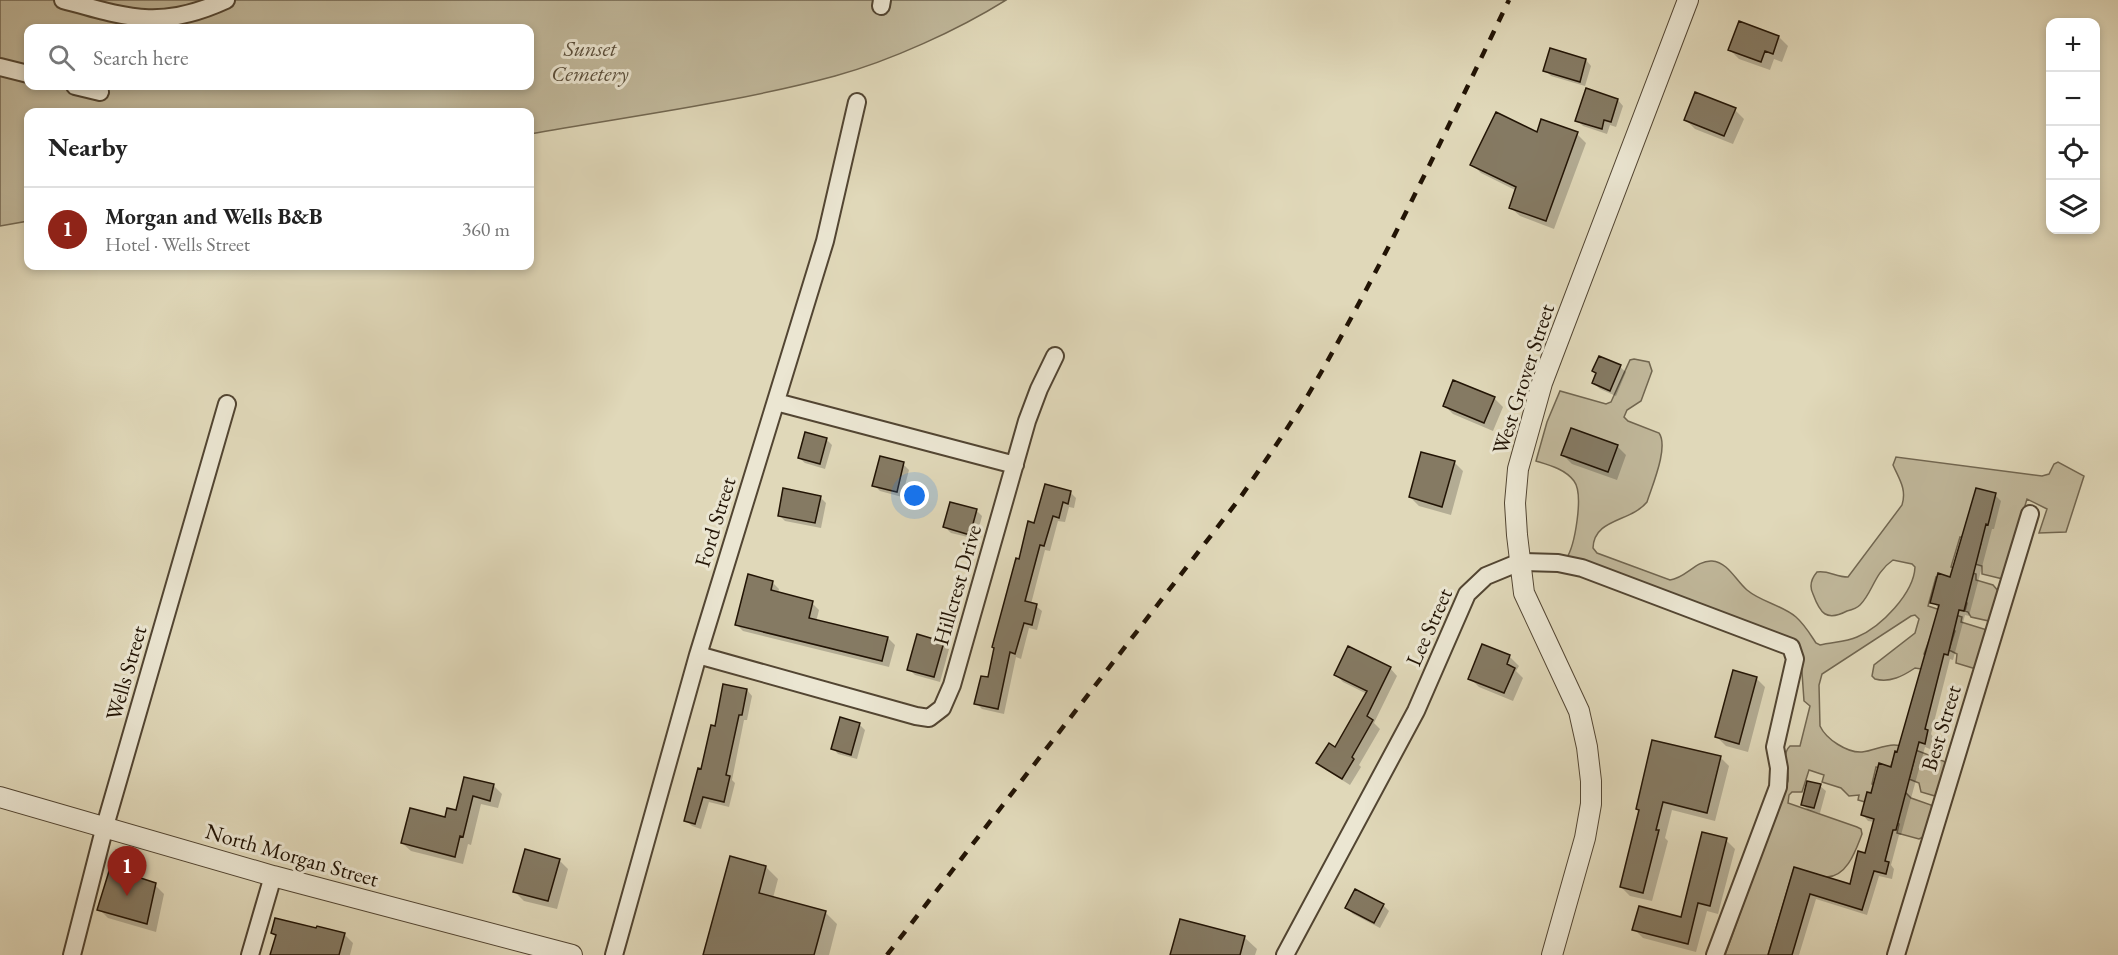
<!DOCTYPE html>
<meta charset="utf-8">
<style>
:root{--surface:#fff;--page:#f6f6f6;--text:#222;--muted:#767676;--line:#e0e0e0;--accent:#8f2418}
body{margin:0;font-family:"EB Garamond",serif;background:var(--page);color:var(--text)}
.controls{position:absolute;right:18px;top:18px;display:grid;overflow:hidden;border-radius:12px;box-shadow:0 3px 9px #0003}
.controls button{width:54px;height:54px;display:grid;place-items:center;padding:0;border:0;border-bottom:2px solid var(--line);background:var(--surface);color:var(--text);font:30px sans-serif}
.you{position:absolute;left:915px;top:496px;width:21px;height:21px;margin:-15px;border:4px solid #fff;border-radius:50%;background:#1a73e8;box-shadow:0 0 0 9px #1a73e833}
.badge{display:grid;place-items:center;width:39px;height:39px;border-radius:50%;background:var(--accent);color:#fff;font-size:20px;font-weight:700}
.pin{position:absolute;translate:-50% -50px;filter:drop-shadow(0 2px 3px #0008)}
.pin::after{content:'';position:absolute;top:32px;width:21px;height:18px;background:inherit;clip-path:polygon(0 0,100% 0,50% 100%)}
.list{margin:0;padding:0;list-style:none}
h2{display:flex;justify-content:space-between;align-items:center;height:78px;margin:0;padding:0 24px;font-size:26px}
h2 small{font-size:20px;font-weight:400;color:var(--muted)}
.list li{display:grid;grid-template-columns:39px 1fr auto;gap:18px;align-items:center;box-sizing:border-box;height:84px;padding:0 24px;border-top:2px solid var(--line)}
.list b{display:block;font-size:22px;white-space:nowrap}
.list p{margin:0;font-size:20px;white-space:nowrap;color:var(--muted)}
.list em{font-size:20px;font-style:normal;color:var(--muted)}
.icon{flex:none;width:33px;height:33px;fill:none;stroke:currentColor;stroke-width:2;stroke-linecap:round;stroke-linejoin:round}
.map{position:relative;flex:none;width:2118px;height:955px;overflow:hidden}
.search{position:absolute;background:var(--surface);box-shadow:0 3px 9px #0003;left:24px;top:24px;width:510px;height:66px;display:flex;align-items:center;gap:15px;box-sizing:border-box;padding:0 21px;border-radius:12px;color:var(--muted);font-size:22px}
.panel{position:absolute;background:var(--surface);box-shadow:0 3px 9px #0003;left:24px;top:108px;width:510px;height:162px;border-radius:12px}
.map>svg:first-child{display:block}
.green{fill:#c0b79a;stroke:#716650;stroke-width:1.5;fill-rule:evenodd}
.shadow{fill:#0003}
.building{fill:#857a63;stroke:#221405;stroke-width:1.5}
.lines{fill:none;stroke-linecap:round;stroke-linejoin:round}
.minor-casing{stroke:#524532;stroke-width:20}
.tertiary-casing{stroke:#524532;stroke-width:22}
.minor{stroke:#ebe6d2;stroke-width:16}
.tertiary{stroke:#ebe6d2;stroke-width:20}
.rail{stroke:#221405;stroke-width:4.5;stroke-dasharray:10 10;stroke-linecap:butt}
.labels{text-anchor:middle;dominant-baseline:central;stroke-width:6;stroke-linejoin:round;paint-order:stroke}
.park-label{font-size:22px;font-style:italic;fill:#594d39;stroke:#ebe6d2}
.street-label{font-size:22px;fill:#221405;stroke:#ebe6d2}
</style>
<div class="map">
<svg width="2118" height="955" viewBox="0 0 2118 955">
<rect width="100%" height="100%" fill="#e0d8b9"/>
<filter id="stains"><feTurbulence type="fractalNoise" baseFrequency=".00333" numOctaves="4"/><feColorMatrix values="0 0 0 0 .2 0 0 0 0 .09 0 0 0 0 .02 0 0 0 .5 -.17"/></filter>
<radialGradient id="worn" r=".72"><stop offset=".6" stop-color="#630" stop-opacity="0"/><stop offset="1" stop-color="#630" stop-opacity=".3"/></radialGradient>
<!-- green -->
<path class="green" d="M0 0H1006C958 30 890 61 835 76 735 103 631 116 530 134V112H28V221L0 226ZM28 28H530V86H28Z
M1634 359 1649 362 1652 371 1641 401 1627 410 1624 417 1628 421 1659 433C1669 447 1652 486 1647 502 1631 522 1594 518 1593 548L1597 553 1670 580C1686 578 1696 560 1712 561 1728 562 1736 581 1747 590 1761 602 1782 605 1796 617 1805 625 1810 634 1816 643L1820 645C1832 642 1846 642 1857 637 1881 627 1914 593 1915 567L1912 564 1893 560C1874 573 1873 592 1860 605 1857 608 1851 610 1847 611 1826 622 1820 613 1813 594 1809 586 1811 579 1817 572 1828 570 1836 577 1848 577L1902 505C1907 489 1899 479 1893 465L1896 457 2042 476 2049 474 2054 464 2058 462 2084 476 2066 532 2039 533 2047 509 2027 499 2003 579 1982 574V566L1975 564 1981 543 1960 537 1951 567 1976 574V580L1993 585 1999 592 1989 621 1971 617 1968 612 1965 611 1967 603 1963 602 1967 587 1936 577 1928 606 1962 617 1961 622 1987 630 1976 669 1956 663 1957 654 1949 650 1955 631 1935 624 1924 654 1933 657 1928 670 1915 668C1903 676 1890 683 1875 679L1872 676 1874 665 1915 633 1919 619 1915 615 1911 616 1822 674 1819 685 1820 726C1826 739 1847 753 1862 752 1873 751 1883 745 1894 745 1908 745 1930 756 1943 761L1946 763 1935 796 1921 792 1919 783 1909 779 1914 761 1895 755 1889 771 1876 767 1872 784 1906 793 1911 798 1931 805 1932 808 1923 837 1919 839 1897 833 1899 824 1865 802 1858 800 1859 795 1849 796 1841 788 1822 782 1824 775 1809 770 1802 792H1792L1789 795 1788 803 1857 827 1861 829 1862 834C1856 849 1848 876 1827 877 1817 877 1804 871 1794 868L1768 955H1725L1788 781C1790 768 1780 756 1790 746H1800L1810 706 1804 701 1801 658 1566 559C1575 546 1584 494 1574 481 1565 469 1549 465 1536 461L1547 422 1560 391 1606 404 1611 402 1630 360Z"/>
<!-- shadow -->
<path class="shadow" d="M1779 37 1788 46 1782 62 1774 59 1770 70 1739 59 1730 50Z
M1586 60 1591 66 1585 86 1551 76 1545 70Z
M1587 90 1618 100 1623 106 1616 127 1610 125 1607 134 1583 126 1577 120Z
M1735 110 1744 119 1733 144 1695 129 1686 120Z
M1537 134H1577L1586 143 1554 229 1520 216 1511 208 1517 191 1481 173 1472 164Z
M1620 367 1626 372 1616 396 1600 389 1594 383 1597 375 1594 371Z
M1494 398 1503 407 1493 431 1453 414 1444 405Z
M826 439 832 445 825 469 805 463 799 458Z
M1617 446 1626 455 1617 480 1572 464 1563 455Z
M1454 462 1463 471 1451 515 1419 506 1410 497Z
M903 464 909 470 902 497 880 491 874 485Z
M1071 493 1076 498 1074 508 1069 507 1065 522 1058 521 1050 551 1045 550 1031 604 1036 606 1042 611 1037 630 1029 628 1021 659 1016 657 1004 714 982 709 976 703 989 679 1020 561 1036 525Z
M1995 495 2001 501 1994 529H1992L1969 616 1965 615 1953 660 1950 659 1931 734 1933 737 1930 749 1925 747 1901 835H1899L1891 865 1894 869 1892 879 1879 876 1867 915 1816 899 1799 955H1769L1795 869 1851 886 1867 855 1875 822 1868 821 1863 815 1872 795 1892 768 1898 753 1940 609 1932 602 1951 578Z
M820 497 826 503 821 528 785 521 779 515Z
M976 510 982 516 976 539 951 533 945 527Z
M772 582 779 589 778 594 812 603 819 610 816 622 888 638 895 645 889 667 743 631 736 624Z
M943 643 949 649 940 682 915 675 909 669Z
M1483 646 1510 657 1519 666 1516 671 1523 678 1513 701 1479 687 1470 678Z
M1390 668 1397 676 1374 723 1380 729 1359 765 1361 767 1350 785 1326 770 1318 762 1336 749 1367 694 1343 682 1336 675Z
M1756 678 1765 687 1748 752 1726 746 1717 737Z
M747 690 752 696 747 720H744L732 780 735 783 729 807 709 802 701 829 692 826 686 820 716 728Z
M859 724 865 730 857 759 838 754 833 748Z
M1720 757 1729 766 1715 821 1672 810 1665 838 1668 841 1652 901 1630 896 1621 887 1640 811Z
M466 778 493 785 502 794 498 808 481 804 471 845 468 844 463 864 411 851 402 843 457 812Z
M1820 786 1826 791 1820 813 1808 810 1803 805Z
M1726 840 1735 849 1718 914 1707 911 1696 952 1643 938 1634 929 1682 918Z
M559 860 568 869 557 909 524 901 515 892Z
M766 867 778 879 773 898 825 912 837 924 829 955H705Z
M155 885 164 894 156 932 108 918 99 909Z
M1383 905 1389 911 1380 928 1353 914 1347 908Z
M317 930 344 934 353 943 350 955H272L277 937 273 933Z
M1244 937 1257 949 1255 955H1172Z"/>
<!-- building -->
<path class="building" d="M1739 21 1779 36 1773 54 1765 51 1761 62 1728 50Z
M1550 48 1586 59 1580 82 1543 71Z
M1586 88 1618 99 1611 122 1604 120 1602 129 1575 121Z
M1695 92 1736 108 1724 136 1684 120Z
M1496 112 1537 132 1541 119 1578 132 1546 221 1509 208 1516 187 1470 165Z
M1599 356 1621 365 1610 391 1592 383 1596 373 1592 371Z
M1453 380 1495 397 1484 423 1443 406Z
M1571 428 1618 445 1608 472 1561 455Z
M805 432 827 438 820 464 798 458Z
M1421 452 1455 461 1442 507 1409 497Z
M880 456 904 462 897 492 872 486Z
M1045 484 1071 491 1068 504 1063 502 1059 518 1053 516 1044 546 1040 545 1025 601 1037 604 1032 625 1024 623 1015 654 1010 652 998 709 974 704 981 676 988 677 994 648 992 647 1016 558 1019 559 1028 521 1034 523Z
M783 488 821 496 815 523 778 516Z
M1976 488 1996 493 1988 525 1986 524 1964 611 1959 610 1948 655 1944 654 1925 729 1928 730 1925 744 1919 742 1896 830H1893L1885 861 1889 862 1886 874 1874 871 1862 910 1810 894 1792 955H1768L1794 867 1850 884 1858 851 1865 853 1874 819 1861 815 1867 792 1871 793 1879 763 1891 767 1895 751 1897 752 1939 605 1930 603 1938 573 1950 577Z
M950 502 977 509 970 535 943 527Z
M748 574 773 581 771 590 813 601 809 618 888 637 882 661 735 625Z
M917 634 944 642 934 677 907 670Z
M1482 644 1510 655 1507 664 1515 668 1504 693 1468 679Z
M1348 646 1391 667 1367 716 1373 720 1352 757 1354 759 1342 779 1316 763 1329 743 1335 747 1367 691 1334 675Z
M1733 670 1757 677 1739 744 1715 737Z
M723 684 747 689 742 715H739L726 775 730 776 724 802 703 797 695 824 684 821 698 768 701 769 711 725 715 726Z
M840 717 860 723 851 755 831 749Z
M1652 740 1721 756 1707 813 1663 802 1656 830H1659L1643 893 1620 887 1639 810 1636 809Z
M464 777 494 784 490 801 473 796 463 837 460 836 455 857 401 843 410 808 445 817 447 808 456 810Z
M1807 781 1821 784 1814 808 1801 805Z
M1702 832 1727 838 1710 906 1698 903 1688 944 1632 930 1639 906 1681 917Z
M525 849 560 859 548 901 513 892Z
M730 856 766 866 759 893 826 911 814 955H703Z
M110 868 156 883 147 924 97 910Z
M1355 889 1384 904 1374 923 1345 908Z
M275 918 316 928 317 926 345 933 339 955H270L276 935 271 933Z
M1180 919 1245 936 1240 955H1170Z"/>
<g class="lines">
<!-- minor casing -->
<g class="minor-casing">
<path id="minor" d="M63 0C128 18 161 30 226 0
M881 6 882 0
M0 67 28 74
M75 86 100 92
M776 402 1015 465
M698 655 916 716 929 718 942 708 952 685 1027 421 1039 389 1055 356
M72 955 105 826 227 404
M250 955 273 876
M614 955 698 655 825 241 857 102
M1285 955 1416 711 1467 594 1486 576 1520 562 1558 563 1582 568 1791 647 1795 659 1775 747 1779 768 1778 787 1715 955
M1896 955 2030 514"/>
</g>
<!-- tertiary casing -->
<g class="tertiary-casing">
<path id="tertiary" d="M0 797 273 876 572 955
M1552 955 1585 838 1591 804V781L1587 747 1579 711 1524 593 1517 535 1515 503 1518 469 1542 383 1688 0"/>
</g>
<!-- minor -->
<use href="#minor" class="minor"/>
<!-- tertiary -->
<use href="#tertiary" class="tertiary"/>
<!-- rail -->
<path class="rail" d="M887 955 1240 498C1266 460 1292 423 1315 383 1386 259 1447 129 1509 0"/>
</g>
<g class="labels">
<!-- park labels -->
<g class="park-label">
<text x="590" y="48">Sunset<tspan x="590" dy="25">Cemetery</tspan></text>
</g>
<!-- street labels -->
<g class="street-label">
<text transform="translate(1523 379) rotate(-72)">West Grover Street</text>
<text transform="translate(715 522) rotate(-73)">Ford Street</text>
<text transform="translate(957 585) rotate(-74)">Hillcrest Drive</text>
<text transform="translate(1429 627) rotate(-66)">Lee Street</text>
<text transform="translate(126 673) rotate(-74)">Wells Street</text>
<text transform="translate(1941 728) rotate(-73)">Best Street</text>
<text transform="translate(292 855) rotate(16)">North Morgan Street</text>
</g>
</g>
<rect width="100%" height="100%" filter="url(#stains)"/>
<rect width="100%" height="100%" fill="url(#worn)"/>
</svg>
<div class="controls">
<button>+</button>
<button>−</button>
<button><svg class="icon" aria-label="locate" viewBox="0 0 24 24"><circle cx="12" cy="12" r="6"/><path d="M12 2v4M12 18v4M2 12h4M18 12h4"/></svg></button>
<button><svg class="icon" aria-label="layers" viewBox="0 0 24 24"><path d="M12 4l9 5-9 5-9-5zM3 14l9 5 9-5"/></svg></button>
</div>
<div class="you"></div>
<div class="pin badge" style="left:127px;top:896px">1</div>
<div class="search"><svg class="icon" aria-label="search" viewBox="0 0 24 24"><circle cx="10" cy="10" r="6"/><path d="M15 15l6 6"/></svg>Search here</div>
<section class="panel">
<h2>Nearby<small></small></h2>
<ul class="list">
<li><span class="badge">1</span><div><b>Morgan and Wells B&amp;B</b><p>Hotel · Wells Street</p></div><em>360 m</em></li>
</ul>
</section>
</div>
